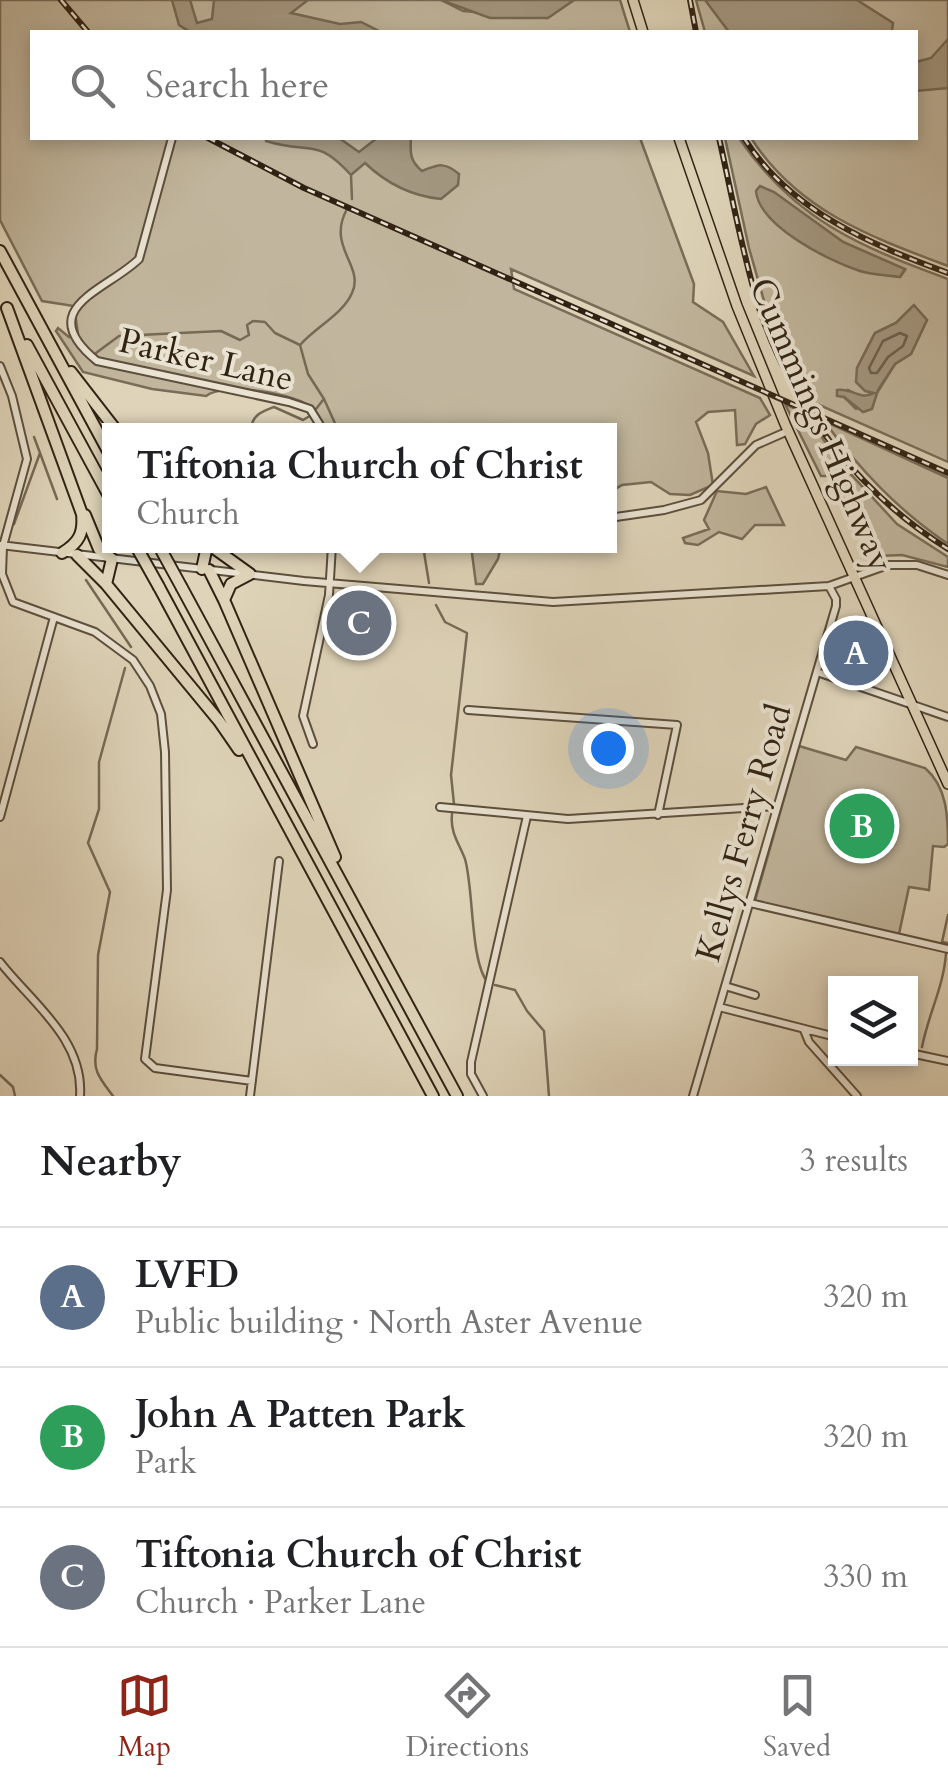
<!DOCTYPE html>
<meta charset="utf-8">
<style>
:root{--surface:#fff;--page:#f6f6f6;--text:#202124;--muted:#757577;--line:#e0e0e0;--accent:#8f2418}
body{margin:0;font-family:Cardo,serif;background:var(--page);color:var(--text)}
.controls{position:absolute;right:30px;bottom:30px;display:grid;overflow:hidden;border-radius:0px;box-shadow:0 5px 15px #0003}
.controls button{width:90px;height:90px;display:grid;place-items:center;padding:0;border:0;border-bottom:2px solid var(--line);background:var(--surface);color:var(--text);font:50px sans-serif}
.you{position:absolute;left:608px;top:748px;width:35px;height:35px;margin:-25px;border:8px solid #fff;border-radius:50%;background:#1a73e8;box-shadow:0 0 0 15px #1a73e833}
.badge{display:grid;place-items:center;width:65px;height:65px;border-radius:50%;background:var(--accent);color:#fff;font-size:32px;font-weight:700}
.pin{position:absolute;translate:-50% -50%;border:5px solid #fff;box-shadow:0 2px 10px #0006}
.popup{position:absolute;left:102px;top:423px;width:515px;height:130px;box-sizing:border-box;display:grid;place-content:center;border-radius:0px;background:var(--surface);filter:drop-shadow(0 2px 8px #0005);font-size:32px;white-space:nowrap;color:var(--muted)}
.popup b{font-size:38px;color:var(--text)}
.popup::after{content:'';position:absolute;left:50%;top:100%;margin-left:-20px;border:20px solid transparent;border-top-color:var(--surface)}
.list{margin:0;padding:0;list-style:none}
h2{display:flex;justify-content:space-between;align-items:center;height:130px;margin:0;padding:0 40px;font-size:42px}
h2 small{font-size:32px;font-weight:400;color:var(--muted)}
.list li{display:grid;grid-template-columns:65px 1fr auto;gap:30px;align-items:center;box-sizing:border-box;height:140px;padding:0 40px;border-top:2px solid var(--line)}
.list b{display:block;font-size:38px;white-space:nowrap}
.list p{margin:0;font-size:32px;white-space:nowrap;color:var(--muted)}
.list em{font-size:32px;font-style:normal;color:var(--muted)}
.icon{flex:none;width:55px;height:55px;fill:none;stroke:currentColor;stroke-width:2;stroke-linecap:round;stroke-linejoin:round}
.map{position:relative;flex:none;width:948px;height:1096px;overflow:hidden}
.search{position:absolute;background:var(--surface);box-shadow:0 5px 15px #0003;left:30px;right:30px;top:30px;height:110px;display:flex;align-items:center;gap:25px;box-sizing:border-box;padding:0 35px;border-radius:0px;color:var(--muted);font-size:38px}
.sheet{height:550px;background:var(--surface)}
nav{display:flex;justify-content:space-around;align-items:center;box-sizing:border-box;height:140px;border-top:2px solid var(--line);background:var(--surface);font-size:28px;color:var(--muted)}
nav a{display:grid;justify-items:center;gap:5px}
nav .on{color:var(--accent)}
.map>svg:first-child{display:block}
.green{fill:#c1b69d;stroke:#796c58;stroke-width:2.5;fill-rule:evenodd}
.water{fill:#a49881;stroke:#766955;stroke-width:2.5}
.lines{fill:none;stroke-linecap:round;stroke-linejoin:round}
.shore{stroke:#6a5e4a;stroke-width:2.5}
.stream{stroke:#766955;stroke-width:2.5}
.minor-casing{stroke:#5c4f3d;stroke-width:10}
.major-casing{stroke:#312314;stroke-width:12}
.highway-casing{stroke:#312314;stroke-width:14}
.minor{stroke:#eae3d2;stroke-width:6}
.major{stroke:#dfd4b9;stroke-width:9}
.highway{stroke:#dfd4b9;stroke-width:10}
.rail-casing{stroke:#312314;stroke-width:6}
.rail{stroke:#eae3d2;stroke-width:2.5;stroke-dasharray:8;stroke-linecap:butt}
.highway-bridge-casing{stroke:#312314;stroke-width:14;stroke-linecap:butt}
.highway-bridge{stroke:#dfd4b9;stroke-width:10}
.labels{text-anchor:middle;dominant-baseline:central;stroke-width:8;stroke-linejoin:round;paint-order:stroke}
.street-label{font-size:35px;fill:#312314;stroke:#eae3d2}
</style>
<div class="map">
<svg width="948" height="1096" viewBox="0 0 948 1096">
<rect width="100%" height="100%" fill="#dfd4b9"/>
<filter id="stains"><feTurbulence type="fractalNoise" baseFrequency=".002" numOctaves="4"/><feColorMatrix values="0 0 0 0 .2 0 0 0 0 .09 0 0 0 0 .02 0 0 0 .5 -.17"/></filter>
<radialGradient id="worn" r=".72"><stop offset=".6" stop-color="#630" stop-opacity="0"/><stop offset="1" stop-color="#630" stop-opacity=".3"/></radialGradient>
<!-- green -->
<path class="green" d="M0 0H441L463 11 547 18 574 0H620L630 32H32V138H640L694 284 693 302 723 322 754 376 511 269 514 289 760 398 770 415 756 424 745 444 737 445 735 410 708 412 696 422 708 453 713 485 690 495 670 494 651 482 622 485 609 493V430H325C322 424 319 415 313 409 298 393 223 382 206 396L152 389 83 372 56 331 58 328 69 337 78 334 74 306 42 301 0 220Z
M696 0H948V266C871 237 798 211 751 138H916V32H705Z
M725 138H739C794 219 858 246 948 279V462L808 400 770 322 749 248ZM773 192 843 242 905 270 900 277 861 271 823 254ZM913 306 927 320 911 354 895 364 872 401 856 409 844 397 848 390 862 397 874 393 857 368 875 333 896 323Z
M785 404 807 414 834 456 897 524 948 557V567L902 555 879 556 857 507 844 502 842 485 835 476H821Z
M824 421 948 478V544C898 510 860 470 824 421Z
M766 487 784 525H755L742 539 719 532 698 545 685 543 683 538 709 529 704 520 717 491 746 494Z
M471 546H501L498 559 483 584H476Z
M799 746 846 760 856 747 925 768C947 787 948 816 948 844L944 847 933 846 929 890 909 887 899 934 755 901Z"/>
<!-- water -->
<path class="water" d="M172 0H190L197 23 212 19 214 0H308L291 13 340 24 361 22 381 32H190L179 25Z
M441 0H574L548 18H490Z
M705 0H857L893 23 892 31 729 32Z
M948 39V88L916 91V62L931 58Z
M266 138H339L359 152 377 138H411C410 153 410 161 422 171 439 164 445 162 459 174L458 185 441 199C411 196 386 183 365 163L351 175C315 136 311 155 266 141Z
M760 186 774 192 843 242 905 269 900 277C887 275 873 275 860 271 829 261 759 226 756 191Z
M914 305 927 320 911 354 895 364 878 390 872 409 863 412 844 397 837 396V390C851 387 860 401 874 393L865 391 856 382 857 368 875 333 896 323Z"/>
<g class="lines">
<!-- shore -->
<path class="shore" d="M900 333 907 336 903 346 888 357 877 373H871L869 368 883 341Z"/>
<!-- stream -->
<path class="stream" d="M351 176 352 199
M301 344C316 327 343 314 352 293 365 266 326 247 347 209
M96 353 119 336 221 331 240 340 249 335 247 325 253 321 265 322 275 333 300 345 308 374 324 399 338 430
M316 409 323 400
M251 430C252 415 261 412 274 407L303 420 308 417
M40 453 57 499
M14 524 40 453 34 437
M423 546 429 583
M86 580 131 647
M436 605 445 622 467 633 451 775 454 804
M452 814C450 833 459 843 465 859 474 890 470 962 488 983
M948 915 942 942 948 943
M495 985 515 990 527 1011 544 1031 549 1096
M922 1047C928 1015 944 986 946 953
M0 1075 13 1087 15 1096
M113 1096C101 1080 91 1070 97 1049L98 955 110 892 88 843 99 809V762L125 668"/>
<!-- minor casing -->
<g class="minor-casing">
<path id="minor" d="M172 138 139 259C106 291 32 308 97 361L289 402 310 409 323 430
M0 366 12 396 27 459 3 546 2 574 13 602 95 632 133 660 150 686 161 714 165 752 167 890 145 1059 155 1068 252 1081
M609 518 664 510 701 500 756 445 788 431
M0 545 304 581 553 602 829 586 888 565H917L948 575
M817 672 948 717
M468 710 677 725 658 815
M313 744 303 716 329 595 332 546
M440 807 568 819 777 806
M0 817 54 617
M750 903 948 949
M0 962C31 1002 84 1039 80 1096
M725 986 755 995
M719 1007 836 1037
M804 1030 809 1042 857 1096
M910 1053 948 1061
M250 1096 279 861
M483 1096 471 1074V1062L527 816
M693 1096 836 606V599L829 586"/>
</g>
<!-- major casing -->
<g class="major-casing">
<path id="major" d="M633 0 643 32
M679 138 737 306 785 424 948 784"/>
</g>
<!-- highway casing -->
<g class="highway-casing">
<path id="highway" d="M0 251 109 453
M7 308 82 514C84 533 79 543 62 553
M27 345 109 496
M71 372 116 430
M85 515 99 549 112 559 106 584
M211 546 250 574
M77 555 106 584 219 721 239 750
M202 569 207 546
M209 570 224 600
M250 574 231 584 224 600 335 857
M159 587 433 1096
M182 588 457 1096"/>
</g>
<!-- minor -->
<use href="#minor" class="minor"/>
<!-- major -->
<use href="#major" class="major"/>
<!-- highway -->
<use href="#highway" class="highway"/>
<!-- rail casing -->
<g class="rail-casing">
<path id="rail" d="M61 0 88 32
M690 0 696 32
M208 138 304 188 948 473
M719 138C732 195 742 254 760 311 793 408 860 494 948 549
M744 138C790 211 870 244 948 273"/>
</g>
<!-- rail -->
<use href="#rail" class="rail"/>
<!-- highway-bridge casing -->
<g class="highway-bridge-casing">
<path id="highway-bridge" d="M136 546 159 587
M159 546 182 588"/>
</g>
<!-- highway-bridge -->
<use href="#highway-bridge" class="highway-bridge"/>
</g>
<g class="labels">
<!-- street labels -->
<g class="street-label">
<text transform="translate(206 360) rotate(13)">Parker Lane</text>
<text transform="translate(821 425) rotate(67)">Cummings Highway</text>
<text transform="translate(744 833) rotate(-74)">Kellys Ferry Road</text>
</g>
</g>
<rect width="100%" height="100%" filter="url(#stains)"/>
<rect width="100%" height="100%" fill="url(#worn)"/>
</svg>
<div class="controls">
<button><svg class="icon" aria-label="layers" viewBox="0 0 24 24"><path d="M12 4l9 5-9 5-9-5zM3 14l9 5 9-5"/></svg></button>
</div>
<div class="you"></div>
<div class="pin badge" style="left:856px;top:653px;background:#5c6f8a">A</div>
<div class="pin badge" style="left:862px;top:826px;background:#2e9e5b">B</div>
<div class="pin badge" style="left:359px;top:623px;background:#6b7280">C</div>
<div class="popup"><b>Tiftonia Church of Christ</b>Church</div>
<div class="search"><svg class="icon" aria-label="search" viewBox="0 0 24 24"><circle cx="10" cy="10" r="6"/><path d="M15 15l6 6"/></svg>Search here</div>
</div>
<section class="sheet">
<h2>Nearby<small>3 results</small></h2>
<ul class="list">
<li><span class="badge" style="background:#5c6f8a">A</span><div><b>LVFD</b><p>Public building · North Aster Avenue</p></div><em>320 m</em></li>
<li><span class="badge" style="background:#2e9e5b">B</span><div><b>John A Patten Park</b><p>Park</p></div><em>320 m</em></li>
<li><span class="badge" style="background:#6b7280">C</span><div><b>Tiftonia Church of Christ</b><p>Church · Parker Lane</p></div><em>330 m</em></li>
</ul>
</section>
<nav>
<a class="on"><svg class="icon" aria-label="map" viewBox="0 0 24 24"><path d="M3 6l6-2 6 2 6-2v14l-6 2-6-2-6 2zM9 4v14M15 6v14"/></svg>Map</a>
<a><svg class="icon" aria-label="directions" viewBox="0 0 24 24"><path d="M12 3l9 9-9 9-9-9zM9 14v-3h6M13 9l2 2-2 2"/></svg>Directions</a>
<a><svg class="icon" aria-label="saved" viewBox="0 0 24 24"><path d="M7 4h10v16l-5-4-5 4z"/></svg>Saved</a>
</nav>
